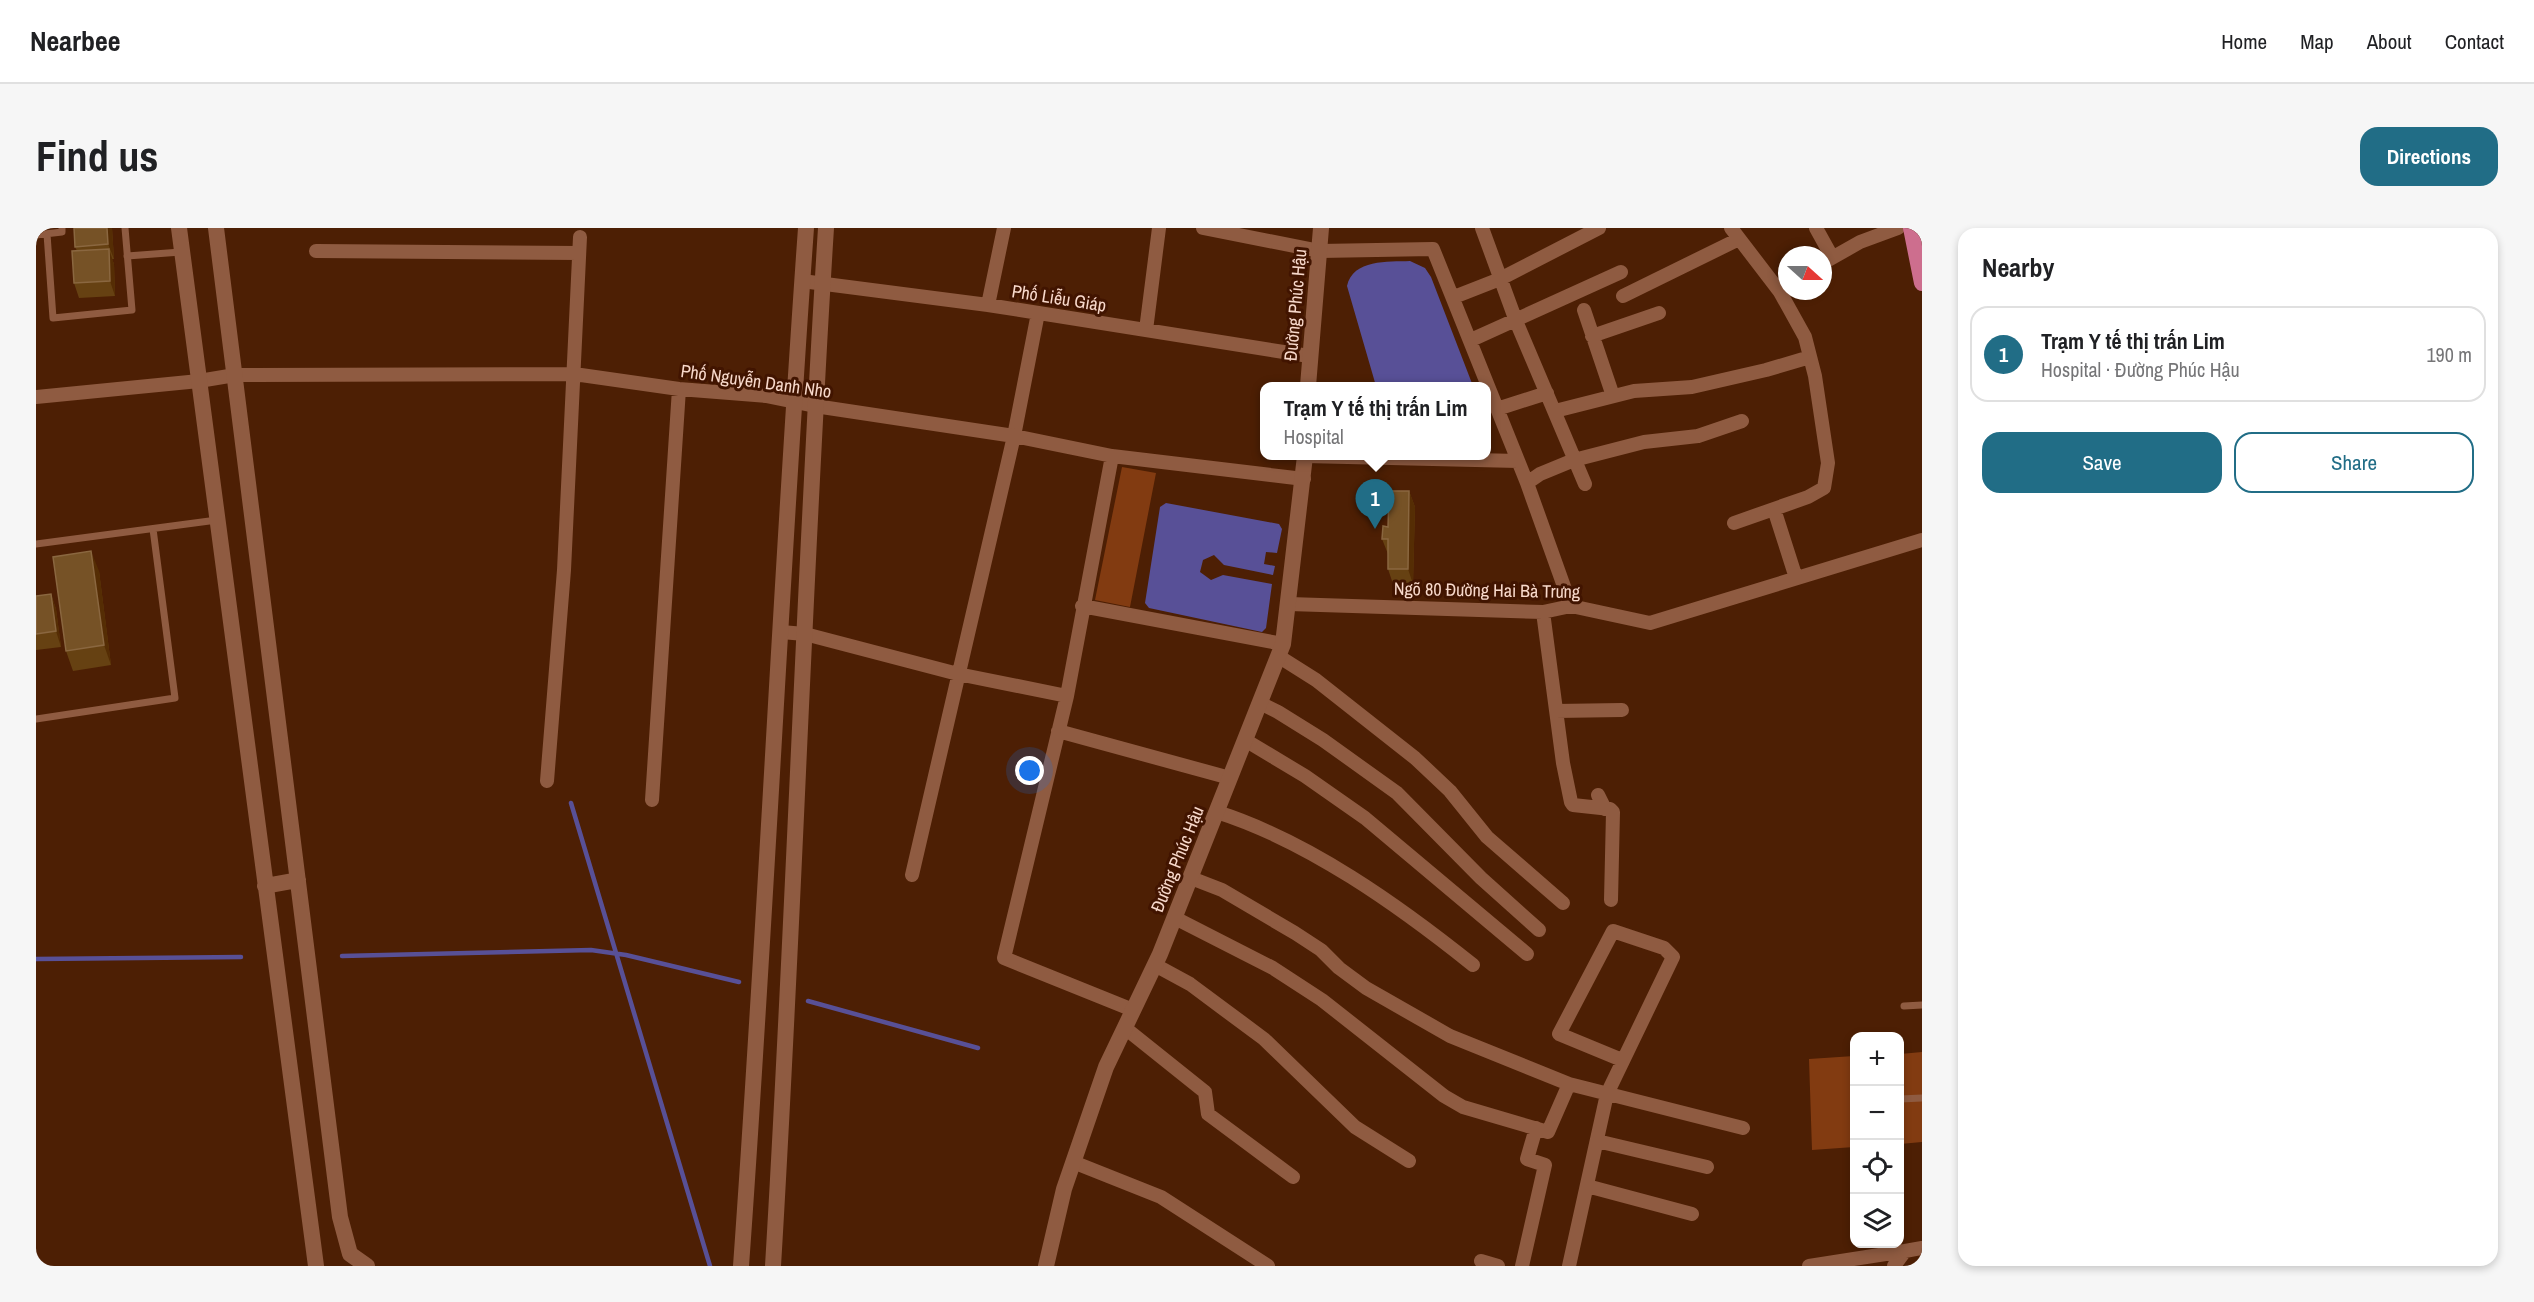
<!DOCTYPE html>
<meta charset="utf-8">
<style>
:root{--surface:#fff;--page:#f6f6f6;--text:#202124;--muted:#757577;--line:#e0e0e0;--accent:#216d86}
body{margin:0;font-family:"Archivo Narrow",sans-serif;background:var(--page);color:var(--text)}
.controls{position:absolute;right:18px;bottom:18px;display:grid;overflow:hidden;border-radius:12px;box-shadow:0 3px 9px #0003}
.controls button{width:54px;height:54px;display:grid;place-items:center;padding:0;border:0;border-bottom:2px solid var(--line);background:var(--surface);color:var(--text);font:30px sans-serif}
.compass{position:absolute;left:1742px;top:18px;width:54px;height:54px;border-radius:50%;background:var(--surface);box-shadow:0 3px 9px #0003;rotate:111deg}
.you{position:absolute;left:994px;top:543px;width:21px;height:21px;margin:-15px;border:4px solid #fff;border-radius:50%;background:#1a73e8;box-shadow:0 0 0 9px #1a73e833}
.badge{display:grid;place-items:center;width:39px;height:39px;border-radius:50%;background:var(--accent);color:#fff;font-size:20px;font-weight:700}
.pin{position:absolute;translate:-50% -50px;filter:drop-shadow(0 2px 3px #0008)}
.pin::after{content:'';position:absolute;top:32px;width:21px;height:18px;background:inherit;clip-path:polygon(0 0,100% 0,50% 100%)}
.popup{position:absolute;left:1224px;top:154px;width:231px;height:78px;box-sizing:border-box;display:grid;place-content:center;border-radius:12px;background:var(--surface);filter:drop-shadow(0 2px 4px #0005);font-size:20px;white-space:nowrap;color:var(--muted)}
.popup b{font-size:22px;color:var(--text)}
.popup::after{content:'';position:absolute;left:50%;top:100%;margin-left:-12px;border:12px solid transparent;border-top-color:var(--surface)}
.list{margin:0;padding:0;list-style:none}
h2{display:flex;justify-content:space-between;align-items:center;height:78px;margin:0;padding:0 24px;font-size:26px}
h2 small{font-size:20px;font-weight:400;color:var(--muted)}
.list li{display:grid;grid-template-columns:39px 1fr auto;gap:18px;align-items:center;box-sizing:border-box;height:96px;margin:0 12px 12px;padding:0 12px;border:2px solid var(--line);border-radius:18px}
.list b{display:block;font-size:22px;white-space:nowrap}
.list p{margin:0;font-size:20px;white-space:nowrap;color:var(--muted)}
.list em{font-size:20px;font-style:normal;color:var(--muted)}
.actions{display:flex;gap:12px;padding:18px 24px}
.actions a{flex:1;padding:14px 0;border:2px solid var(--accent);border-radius:18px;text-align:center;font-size:21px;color:var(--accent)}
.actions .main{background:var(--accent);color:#fff}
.icon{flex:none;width:33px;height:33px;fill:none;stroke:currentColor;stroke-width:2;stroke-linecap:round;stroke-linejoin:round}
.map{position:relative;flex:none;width:1886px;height:1038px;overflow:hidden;border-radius:18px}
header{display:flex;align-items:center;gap:36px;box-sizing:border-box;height:84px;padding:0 30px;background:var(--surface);border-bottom:2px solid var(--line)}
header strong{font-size:28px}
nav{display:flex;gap:33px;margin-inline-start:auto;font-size:21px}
.intro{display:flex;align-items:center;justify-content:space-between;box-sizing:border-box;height:144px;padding:0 36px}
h1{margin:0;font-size:42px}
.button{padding:15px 27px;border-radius:18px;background:var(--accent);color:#fff;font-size:21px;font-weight:700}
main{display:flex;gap:36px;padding:0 36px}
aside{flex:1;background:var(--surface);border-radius:18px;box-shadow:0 3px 9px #0003}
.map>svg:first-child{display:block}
.green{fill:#823b11}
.water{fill:#585097}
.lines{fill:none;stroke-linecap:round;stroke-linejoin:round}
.stream{stroke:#585097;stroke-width:4.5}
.service{stroke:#8f5b41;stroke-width:7}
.minor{stroke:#8f5b41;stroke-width:14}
.tertiary{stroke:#8f5b41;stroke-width:16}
.primary{stroke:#cd6e8e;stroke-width:16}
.wall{fill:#664112}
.shaded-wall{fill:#552d04}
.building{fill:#765226;stroke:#8a6740;stroke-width:1.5}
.labels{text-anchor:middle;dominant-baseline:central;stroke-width:6;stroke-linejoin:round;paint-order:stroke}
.street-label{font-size:18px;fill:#f8d9cb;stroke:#411400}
</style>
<header>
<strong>Nearbee</strong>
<nav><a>Home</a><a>Map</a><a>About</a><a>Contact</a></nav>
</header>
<div class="intro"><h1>Find us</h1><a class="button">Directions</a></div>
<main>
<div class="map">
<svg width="1886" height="1038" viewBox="0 0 1886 1038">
<rect width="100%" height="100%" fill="#4d1f04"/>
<!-- green -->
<path class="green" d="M1086 239 1120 245 1094 379 1059 372Z
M1886 824V914L1864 916V826Z
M1818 828V919L1776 922 1773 831Z"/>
<!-- water -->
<path class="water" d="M1374 33 1389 40 1395 49 1437 158H1340L1311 58C1317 31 1352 34 1374 33Z
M1130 275 1243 296 1246 301 1241 325 1230 324 1228 336 1239 338 1237 347 1188 337 1178 327 1167 332 1164 344 1175 352 1187 347 1236 356 1230 400 1226 404 1113 380 1109 375 1124 279Z"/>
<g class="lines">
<!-- stream -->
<path class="stream" d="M535 575 674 1038
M306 728 555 722 590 727 703 754
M0 731 205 729
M772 773 942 820"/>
<!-- service -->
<path class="service" d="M11 6 17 90 96 82 89 0
M0 7 26 4V0
M91 28 145 24
M0 316 181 292
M0 491 139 470 117 301
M1868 778 1886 777
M1864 871 1886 870"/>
<!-- minor -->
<path class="minor" d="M1167 0 1284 23 1397 21 1491 255 1535 378
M1446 0 1480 93 1549 256
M1695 0 1744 64 1769 109 1779 148 1792 235 1788 260 1772 269 1698 295
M1780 0 1796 29
M280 23 543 25
M1787 35 1824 14 1862 0
M766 53 952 77 1273 128
M1587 68 1703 11
M1418 69 1464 51 1563 0
M952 77 968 0
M1548 82 1577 168
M1110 102 1123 0
M1556 108 1623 85
M1435 112 1585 44
M0 169 163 153 199 147 538 146 643 161 730 168 779 178 978 208 1076 228 1268 251
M1461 181 1511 165
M1519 183 1598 163 1656 159 1730 142 1774 129
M1076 228 1031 468 968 730 1097 782
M1269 228 1482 233
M1491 255 1504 246 1538 232 1608 214 1662 208 1706 193
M1738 281 1760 350
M1253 376 1507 384 1535 378 1614 395 1886 312
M1046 378 1247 416
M1507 384 1527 535 1535 574 1537 577 1574 581 1577 584 1575 672
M745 404 769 406 922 446 1031 468
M1242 428 1280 452 1379 530 1414 563 1451 609 1527 675
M1224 475 1242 484 1287 512 1361 565 1445 650 1503 702
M1520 483 1586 482
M1022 503 1194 550
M1209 512 1269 548 1329 590 1491 726
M511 553 528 342 544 9
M1562 567 1569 581
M616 572 643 161
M1181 584C1272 613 1362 677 1437 737
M876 647 978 208 1002 85
M1155 650 1186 662 1259 705 1285 722 1303 740 1330 760 1414 808 1533 856 1707 900
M1139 690 1237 740 1286 772 1408 868 1427 879 1512 904 1533 856
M1119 737 1154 756 1228 811 1319 899 1373 933
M1089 800 1169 864 1172 886 1257 949
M1561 913 1671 939
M1037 934 1125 969 1232 1038
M1551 958 1656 986
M1445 1033 1462 1038
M1486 1038 1509 937 1491 931 1500 900
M1533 1038 1571 866 1637 729 1628 720 1577 703 1523 806 1586 832
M1773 1038 1869 1023
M1858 1038 1869 1023 1886 1020"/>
<!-- tertiary -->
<path class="tertiary" d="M143 0 280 1038
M180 0 304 989 314 1026 331 1038
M1272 158 1285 0
M229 658 262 652
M705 1038C730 692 745 346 770 0
M737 1038C758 692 768 346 790 0
M1010 1038 1028 961 1070 839 1124 726 1247 416 1269 228"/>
<!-- primary -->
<path class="primary" d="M1875 0 1886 55"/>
</g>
<!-- wall -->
<path class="wall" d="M76 0 78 31H76L78 36 79 68 43 70 38 55 41 23 39 19Z
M1373 263 1379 279 1377 356H1357L1352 341V326L1346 311 1352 299Z
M63 343 75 437 37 443 30 423Z
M15 366 20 381 25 419 0 422V368Z"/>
<!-- shaded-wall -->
<path class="shaded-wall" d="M71 0H76L78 31 72 16Z
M73 21 78 36 79 68 74 53Z
M1373 263 1379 279 1377 356 1372 341Z
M55 323 63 343 75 437 68 417Z
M15 366 20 381 25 419 20 403Z"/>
<!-- building -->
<path class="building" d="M38 0H71L72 16 39 19Z
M73 21 74 53 38 55 36 23Z
M1353 263H1373L1372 341H1352V311H1346L1347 298 1352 299Z
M55 323 68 417 30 423 17 329Z
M15 366 20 403 0 406V368Z"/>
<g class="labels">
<!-- street labels -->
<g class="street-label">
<text transform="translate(1023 70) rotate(9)">Phố Liễu Giáp</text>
<text transform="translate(1259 77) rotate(-85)">Đường Phúc Hậu</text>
<text transform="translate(720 153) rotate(8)">Phố Nguyễn Danh Nho</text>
<text transform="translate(1451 362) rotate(1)">Ngõ 80 Đường Hai Bà Trưng</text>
<text transform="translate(1141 631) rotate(-68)">Đường Phúc Hậu</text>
</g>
</g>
</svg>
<div class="controls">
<button>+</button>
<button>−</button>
<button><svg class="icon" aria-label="locate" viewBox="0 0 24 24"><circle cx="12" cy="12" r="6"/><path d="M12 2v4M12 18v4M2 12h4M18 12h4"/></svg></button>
<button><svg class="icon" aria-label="layers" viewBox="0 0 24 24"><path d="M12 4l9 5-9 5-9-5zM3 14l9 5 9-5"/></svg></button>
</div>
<svg class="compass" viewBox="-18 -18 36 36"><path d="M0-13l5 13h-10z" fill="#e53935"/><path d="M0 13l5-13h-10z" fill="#757577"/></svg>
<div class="you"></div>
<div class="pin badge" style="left:1339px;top:301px">1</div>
<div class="popup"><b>Trạm Y tế thị trấn Lim</b>Hospital</div>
</div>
<aside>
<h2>Nearby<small></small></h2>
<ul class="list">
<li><span class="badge">1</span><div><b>Trạm Y tế thị trấn Lim</b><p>Hospital · Đường Phúc Hậu</p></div><em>190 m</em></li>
</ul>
<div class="actions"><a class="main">Save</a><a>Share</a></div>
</aside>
</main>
